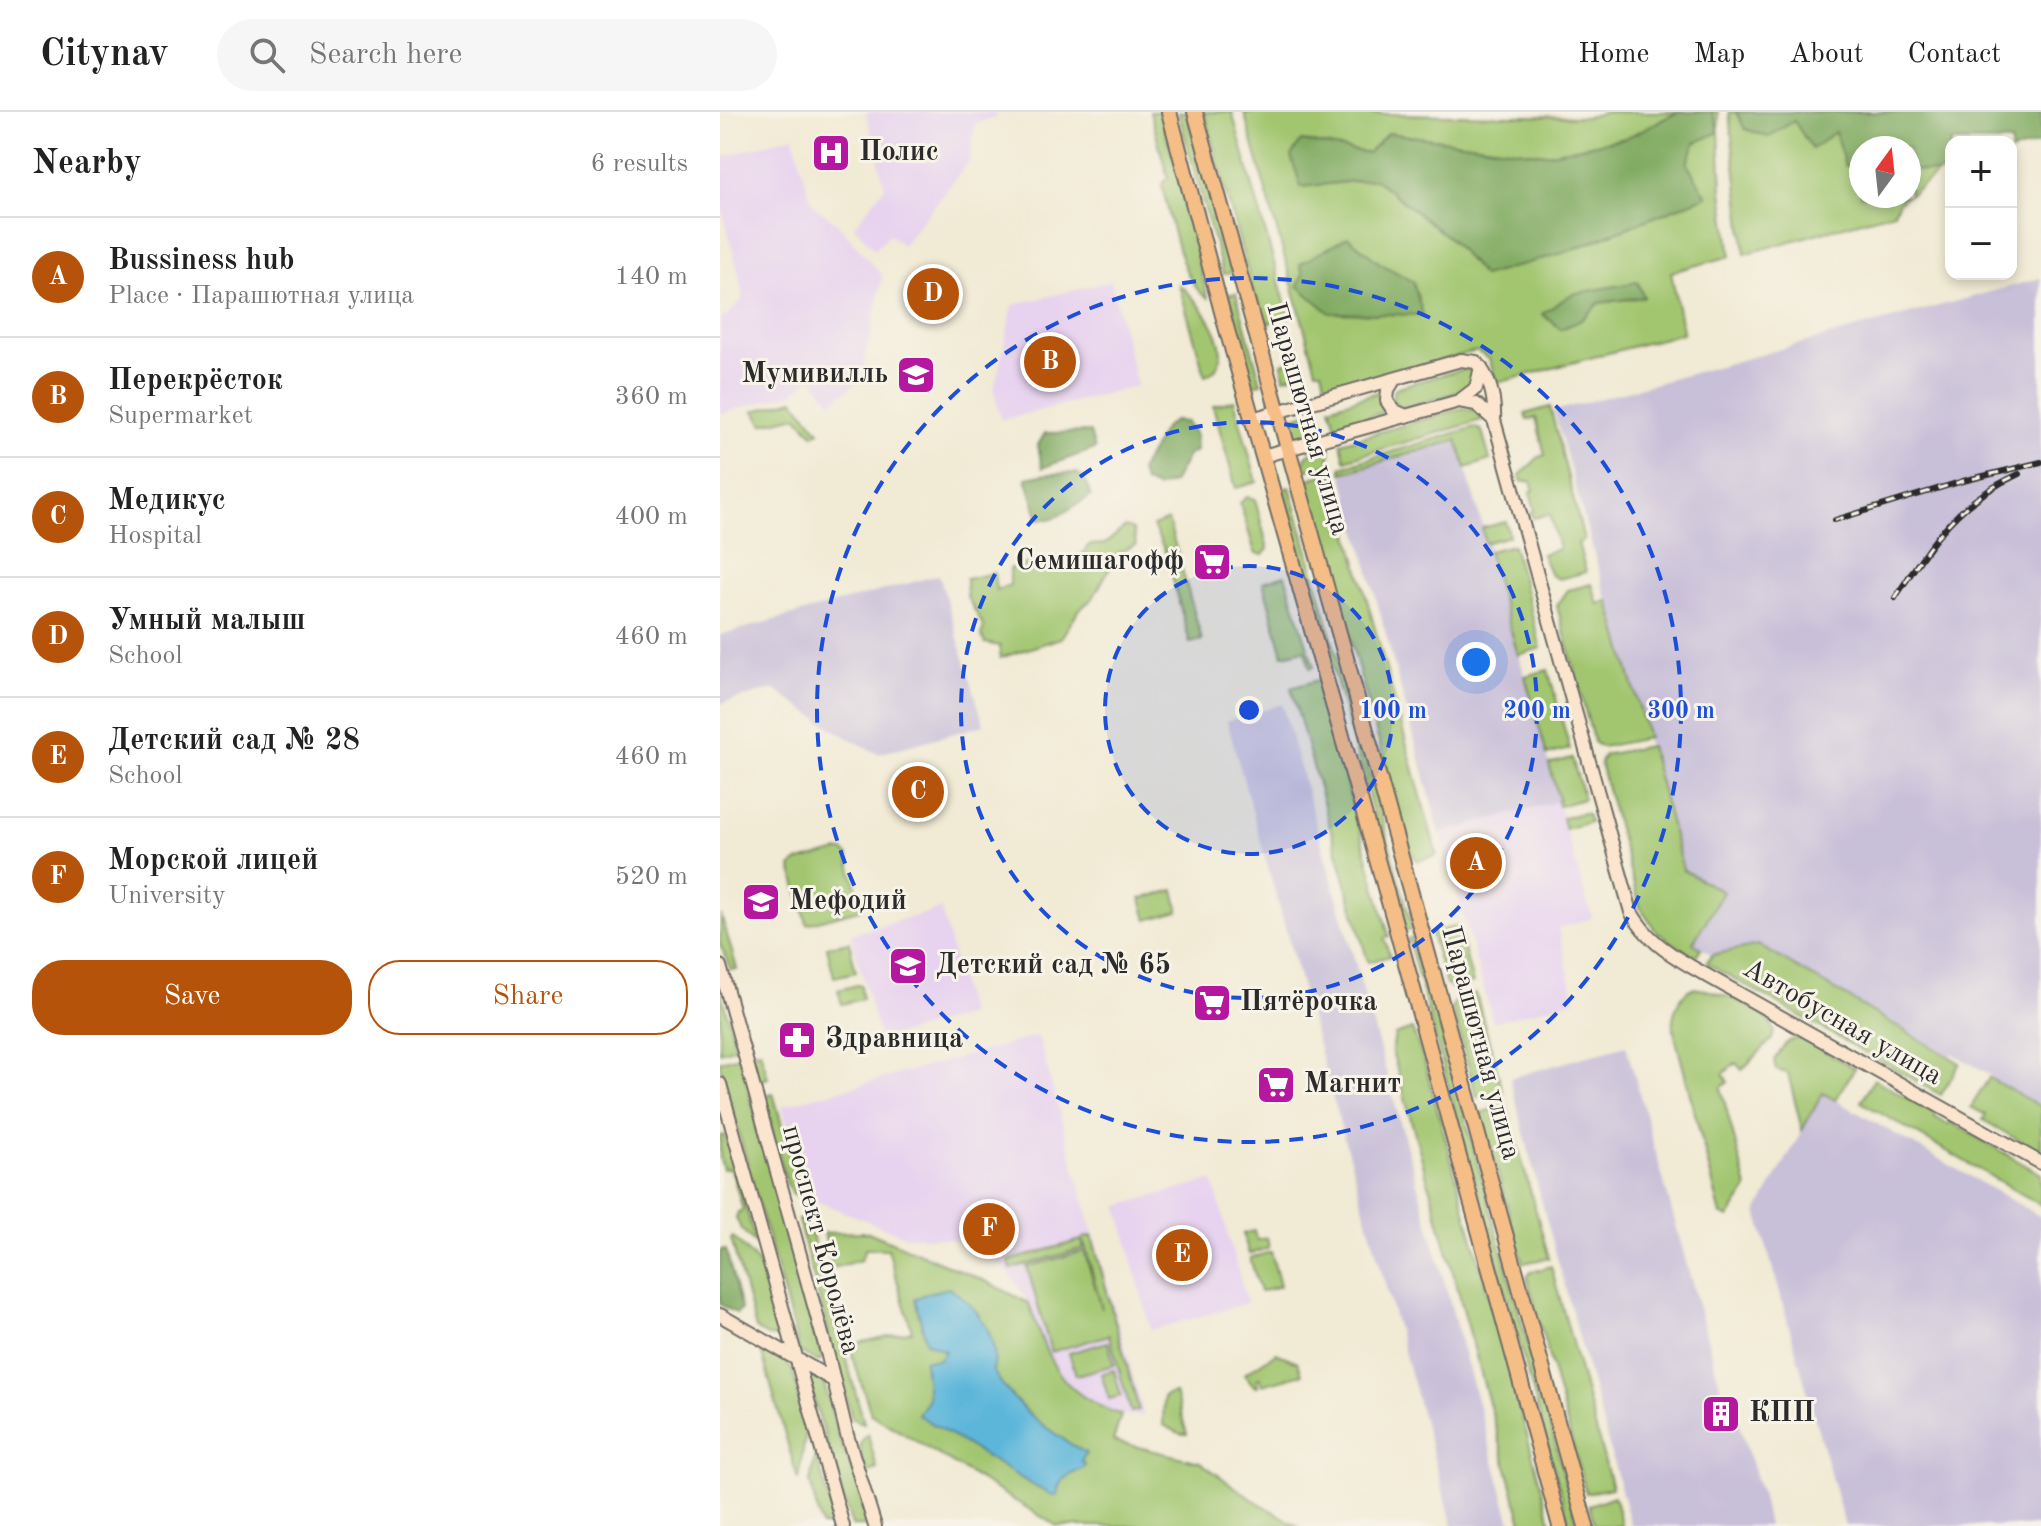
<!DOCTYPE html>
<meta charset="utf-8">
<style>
:root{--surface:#fff;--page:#f6f6f6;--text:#222;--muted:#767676;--line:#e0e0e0;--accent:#b45309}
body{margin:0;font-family:"Old Standard TT",serif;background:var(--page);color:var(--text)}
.controls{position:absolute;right:24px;top:24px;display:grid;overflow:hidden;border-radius:16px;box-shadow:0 4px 12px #0003}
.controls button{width:72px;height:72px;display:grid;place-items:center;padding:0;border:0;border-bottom:2px solid var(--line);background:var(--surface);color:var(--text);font:40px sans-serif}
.compass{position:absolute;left:1129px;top:24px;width:72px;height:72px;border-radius:50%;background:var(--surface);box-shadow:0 4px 12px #0003;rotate:15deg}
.you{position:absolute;left:756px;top:550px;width:28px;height:28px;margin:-20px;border:6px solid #fff;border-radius:50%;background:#1a73e8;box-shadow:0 0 0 12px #1a73e833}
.badge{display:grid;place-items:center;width:52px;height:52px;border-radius:50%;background:var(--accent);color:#fff;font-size:26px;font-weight:700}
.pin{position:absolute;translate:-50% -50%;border:4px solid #fff;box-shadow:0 2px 8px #0006}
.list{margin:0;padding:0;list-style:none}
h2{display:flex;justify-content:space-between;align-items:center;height:104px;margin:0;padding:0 32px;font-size:34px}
h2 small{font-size:26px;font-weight:400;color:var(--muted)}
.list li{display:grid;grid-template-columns:52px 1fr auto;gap:24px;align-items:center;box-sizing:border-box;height:120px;padding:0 32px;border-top:2px solid var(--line)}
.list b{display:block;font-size:30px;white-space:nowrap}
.list p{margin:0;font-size:26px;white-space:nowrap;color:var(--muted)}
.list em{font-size:26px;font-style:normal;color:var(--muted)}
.actions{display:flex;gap:16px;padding:24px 32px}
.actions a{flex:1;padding:18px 0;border:2px solid var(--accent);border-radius:32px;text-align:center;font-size:28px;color:var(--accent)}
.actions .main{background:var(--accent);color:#fff}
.icon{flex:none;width:44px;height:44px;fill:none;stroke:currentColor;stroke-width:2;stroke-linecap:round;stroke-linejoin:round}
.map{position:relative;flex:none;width:1321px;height:1414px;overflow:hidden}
header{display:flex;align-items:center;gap:48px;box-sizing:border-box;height:112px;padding:0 40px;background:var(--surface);border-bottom:2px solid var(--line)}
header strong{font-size:38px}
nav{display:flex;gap:44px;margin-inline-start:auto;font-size:28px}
.search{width:560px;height:72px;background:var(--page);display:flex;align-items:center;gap:20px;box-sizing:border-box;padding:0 28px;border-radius:44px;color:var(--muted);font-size:30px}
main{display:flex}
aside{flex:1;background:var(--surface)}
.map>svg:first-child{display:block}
.built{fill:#e7d2ef}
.industrial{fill:#c8bfd8}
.green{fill:#a2c670;stroke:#66784e;stroke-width:2;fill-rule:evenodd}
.forest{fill:#81ab62;stroke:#566b46;stroke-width:2}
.water{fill:#5cb6da;stroke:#447082;stroke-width:2}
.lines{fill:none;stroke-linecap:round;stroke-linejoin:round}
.secondary-casing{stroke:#706e66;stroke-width:16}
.primary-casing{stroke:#706e66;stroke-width:18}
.secondary{stroke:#fbe5cf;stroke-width:12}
.primary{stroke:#f6be87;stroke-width:14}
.rail-casing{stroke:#2b2b2b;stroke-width:6}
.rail{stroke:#f7f3e8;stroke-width:3;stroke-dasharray:9;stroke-linecap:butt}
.ring{fill:none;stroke:#1d4ed8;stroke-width:4;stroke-dasharray:14 10}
.labels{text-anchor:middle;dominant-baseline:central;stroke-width:6;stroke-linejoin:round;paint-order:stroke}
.poi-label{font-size:28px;font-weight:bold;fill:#2b2b2b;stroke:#f7f3e8;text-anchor:start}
.street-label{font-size:28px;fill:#2b2b2b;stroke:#f7f3e8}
.centre{fill:#1d4ed8;stroke:#f7f3e8;stroke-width:4}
.ring-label{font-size:24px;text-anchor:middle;font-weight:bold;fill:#1d4ed8;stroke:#f7f3e8;stroke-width:6;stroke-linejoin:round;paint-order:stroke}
</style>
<header>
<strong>Citynav</strong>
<div class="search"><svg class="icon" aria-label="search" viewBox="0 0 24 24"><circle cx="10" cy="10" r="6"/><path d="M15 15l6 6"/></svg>Search here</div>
<nav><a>Home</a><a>Map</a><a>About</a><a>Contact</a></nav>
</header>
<main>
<aside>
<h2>Nearby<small>6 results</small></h2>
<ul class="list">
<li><span class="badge">A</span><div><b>Bussiness hub</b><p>Place · Парашютная улица</p></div><em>140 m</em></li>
<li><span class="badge">B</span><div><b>Перекрёсток</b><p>Supermarket</p></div><em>360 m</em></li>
<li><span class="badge">C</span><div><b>Медикус</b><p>Hospital</p></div><em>400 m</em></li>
<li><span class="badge">D</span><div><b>Умный малыш</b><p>School</p></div><em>460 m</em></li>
<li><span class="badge">E</span><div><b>Детский сад № 28</b><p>School</p></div><em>460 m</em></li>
<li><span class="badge">F</span><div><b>Морской лицей</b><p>University</p></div><em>520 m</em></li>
</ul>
<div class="actions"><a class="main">Save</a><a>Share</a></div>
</aside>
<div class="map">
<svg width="1321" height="1414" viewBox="0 0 1321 1414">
<rect width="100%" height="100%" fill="#f7f3e8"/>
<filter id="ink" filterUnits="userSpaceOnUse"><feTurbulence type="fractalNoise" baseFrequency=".0125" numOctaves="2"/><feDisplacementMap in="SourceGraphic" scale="16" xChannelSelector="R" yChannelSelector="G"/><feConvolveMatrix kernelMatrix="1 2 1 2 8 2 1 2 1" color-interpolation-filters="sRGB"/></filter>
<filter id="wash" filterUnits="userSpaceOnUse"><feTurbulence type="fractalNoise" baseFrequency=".006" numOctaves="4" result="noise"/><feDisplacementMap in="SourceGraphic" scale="32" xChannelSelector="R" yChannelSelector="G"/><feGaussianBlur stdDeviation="1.8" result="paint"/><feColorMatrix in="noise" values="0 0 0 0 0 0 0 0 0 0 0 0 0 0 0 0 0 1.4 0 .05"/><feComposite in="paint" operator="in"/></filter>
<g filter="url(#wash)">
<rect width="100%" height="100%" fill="#f1ead4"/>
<!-- built -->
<path class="built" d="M146 0H274L276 6 255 11 250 48 183 133 169 122 155 138 134 114 165 75Z
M73 24 90 86 96 96 117 111 162 164 141 267 112 290 91 265 74 281 0 302V205L8 203 22 188 23 178 0 90V46Z
M391 169 417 274 281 308 274 278 293 193Z
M837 689 872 806 838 816 855 888 773 910 720 721Z
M221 797 249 903 160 927 131 822Z
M318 924 424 1304 401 1303 378 1295 353 1277 331 1252 309 1191 290 1162 266 1142 233 1127 185 1124 89 1086 62 994Z
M493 1068 527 1191 431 1218 398 1094Z"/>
<!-- industrial -->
<path class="industrial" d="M1321 166V995L1267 965 1269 962 1232 941 1230 944 1038 833 992 843 973 831 963 759 834 299Z
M738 328 840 689 720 721 622 361Z
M219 463 264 613 158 642 118 620 53 577 0 592V523Z
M562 592 655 920 792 1414H733L507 609Z
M906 933 1009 1305 1016 1303 1042 1385 1048 1414H911L822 1091 790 966Z
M1103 981 1321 1105V1414H1125L1037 1100Z"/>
<!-- green -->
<path class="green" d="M430 0H440L475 125 478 150 488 186C460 171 451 105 442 75L443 70 448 66Z
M458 0H466L511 161 503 162Z
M484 0H512L569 205 548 211 533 179Z
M524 0 867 5 886 0H958L906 26 826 42 668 21 648 41 581 29V75L655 67 729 126 763 163 846 140 986 84 967 52 975 31 998 20 992 0H998L1002 79 1011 144 951 160 963 221 777 271 769 247 756 239 607 279 602 258H596ZM628 125 658 150 693 170 578 174 583 162ZM918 170 923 185 879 191Z
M1009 0H1016L1025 17 1074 9 1115 20 1125 53 1141 60V84H1187L1179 90 1174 100 1025 142Z
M1189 57 1218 61 1189 83Z
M459 173C479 187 525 247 485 264Z
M516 181 541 271 534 273 509 182Z
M581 246 584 260 564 266 562 251Z
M744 257 751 258 756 263 749 277 683 296 672 288 674 278 678 275Z
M658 280 665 300 616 314 610 295Z
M74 288 99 319 94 323 77 304 43 312 34 299Z
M514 288 537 370 516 376 493 294Z
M830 295 864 428 858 431 866 460 839 467 831 463 822 442 839 437 830 402 813 406 811 400 815 399 810 380 814 378 811 369 802 370 800 363 819 345 825 343 816 306 807 308 805 302Z
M743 296 754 298 762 308 625 348 621 331Z
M599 297 605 318 579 325 574 322 571 306Z
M755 315 762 319 770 348 746 356 737 328 622 361 621 355Z
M610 334V352L584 359C580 341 595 338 610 334Z
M612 360 717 743 697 749 687 731 586 368Z
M570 375 693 818 686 819 563 377Z
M527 385 535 387 548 437 543 443 535 441 520 391Z
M448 408 482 528 470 531 445 439 433 414Z
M786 410 789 424 765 431 762 416Z
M405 415 413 418 416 433 398 441 373 486 359 498 341 526 280 546V534L265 531 261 523 264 515 247 485 246 467 274 461 276 478 290 473V456L342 444 355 452 369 433 385 432Z
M793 433 821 536 798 543 768 439Z
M565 463 594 555 590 556 585 538 563 543 543 470Z
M872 472 878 492 889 489 928 626 882 635 874 631 837 494 848 478Z
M828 558 850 637 827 643 805 564Z
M598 568 669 824 664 826 670 844 648 850 571 576Z
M930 634 963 758 1003 780 973 831 981 836 975 846 936 819 920 795 880 651 884 643Z
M852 646 864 687 838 694 837 689 839 688 829 652Z
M862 701 867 702 870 710 845 717 842 706Z
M119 739H124L128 744 142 797 87 812 71 755 76 750Z
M454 778 459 799 427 808 421 787Z
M1 803 17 857 11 858 0 832Z
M738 814 753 871 735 877 726 873 711 821Z
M695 825 858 1414H850L688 827Z
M129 830 136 860 114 865 107 835Z
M1038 833 1240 951 1221 983 986 851 992 843Z
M137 873H141L142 887 122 892 118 878Z
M972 876C994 877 1048 896 1054 919L1052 927 1022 958 1016 951 1003 962 1008 970 1001 976 1026 1072 1027 1077 1009 1105 1001 1103 953 916C951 903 960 882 972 876Z
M0 877 16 935 0 940Z
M756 882 783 980 757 985 732 895 737 887Z
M692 917 704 949 832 1414H803L672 939 675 923Z
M1074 927H1082L1135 956 1115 988 1103 981 1082 1018 1068 961 1056 958 1054 948 1067 930Z
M40 938 48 966 39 969 31 941Z
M19 944 102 1245 99 1250 80 1240 0 954V949Z
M1269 966 1321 995V1041L1263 1008 1266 1003 1251 995Z
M1154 967 1216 1002 1215 1005 1228 1013 1230 1010 1321 1062V1093L1141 990Z
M53 981 83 1087 71 1080 66 1069 43 984Z
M786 992 829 1146 803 1151 761 1001Z
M4 1023 15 1054 36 1132 21 1117 16 1106 18 1100 23 1098 11 1056 3 1057 0 1046V1024Z
M87 1105 144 1311 132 1307 78 1108Z
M534 1119 537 1128 547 1126 549 1136 529 1142 523 1122Z
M148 1120 263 1168 309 1191C329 1251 338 1280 401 1303L393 1329 480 1350 529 1385 578 1414H337L151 1302 129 1233 192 1219 168 1137H145L141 1148 112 1156 104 1121Z
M372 1124 419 1298 411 1300 389 1223 331 1240 307 1155 364 1139 382 1197 363 1126Z
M13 1125 43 1156 60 1213V1218L56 1225 47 1224 36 1217 11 1127Z
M361 1128 364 1136 291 1157 289 1149Z
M551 1140 560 1174 540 1180 530 1146Z
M831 1154 892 1376 866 1381 807 1165 811 1160Z
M388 1230 394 1253 356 1263 349 1241Z
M40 1235 66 1250 73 1260 87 1314 78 1368Z
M556 1241 578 1250 582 1262 542 1273 540 1266H537L538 1274 535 1275 524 1262Z
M394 1258 401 1284 389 1287 381 1262Z
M89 1259 103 1268 118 1323 135 1365 149 1414H132L86 1262Z
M455 1281 467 1322H461L443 1313 444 1284Z
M148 1322 157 1357 147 1361C143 1348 134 1332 148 1322Z
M96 1342 116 1414H101L90 1370Z
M894 1384 902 1414H875L869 1393Z"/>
<!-- forest -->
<path class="forest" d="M958 0H992L999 20 975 31 967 52 987 84 846 140 763 164 729 126 655 67 581 75 571 44 581 29 648 41 668 21 826 42 906 26Z
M1016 0H1321V31L1291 40V30H1231V58L1218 61 1189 57V36H1141V60L1125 53 1115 20 1092 37 1074 9 1048 25 1025 17Z
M628 125 658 150 693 170 703 203 610 201 578 174 583 162 580 152Z
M917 170 924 185 879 191 860 209 841 217 822 202 852 182Z
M454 309 467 310 475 322 476 339 469 342 453 371 436 376 424 370 420 359 445 315Z
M370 320 375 337 322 356 318 333 325 321Z
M357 361 364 366 371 384 333 407H319L306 366 326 362Z
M3 1137 6 1138 21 1197 17 1202 0 1192V1139Z"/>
<!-- water -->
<path class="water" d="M229 1176C256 1192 281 1226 273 1259 296 1296 329 1320 366 1341L361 1349 365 1352 363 1356C349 1364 339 1365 337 1383L333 1384 314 1374 198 1303 208 1286 204 1248H218L225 1239 206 1230 195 1187 207 1181Z"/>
</g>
<g filter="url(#ink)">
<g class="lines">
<!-- secondary casing -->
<g class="secondary-casing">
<path id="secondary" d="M674 268 668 278 667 289 673 298 686 304
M739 289 756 292 774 308
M532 307 741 248 756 250C771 267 775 286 774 308L911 800C926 826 945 839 970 854L1321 1051
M543 344 739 289 756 276 761 255
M0 854 108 1244 127 1323 155 1414
M0 972 123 1414
M0 1203 113 1268"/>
</g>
<!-- primary casing -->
<g class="primary-casing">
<path id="primary" d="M449 0 505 211 673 804 840 1414
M475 0 866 1414"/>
</g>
<!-- secondary -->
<use href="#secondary" class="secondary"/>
<!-- primary -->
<use href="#primary" class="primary"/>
<!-- rail casing -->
<g class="rail-casing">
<path id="rail" d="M1115 408 1243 369 1321 350
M1175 486C1211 431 1236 390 1299 362"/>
</g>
<!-- rail -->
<use href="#rail" class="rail"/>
</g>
</g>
<!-- distance rings -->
<circle cx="529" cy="598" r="144" fill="#1d4ed8" fill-opacity=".12"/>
<g class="ring">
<circle cx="529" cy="598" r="144"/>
<circle cx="529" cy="598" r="288"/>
<circle cx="529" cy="598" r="432"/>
</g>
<!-- icons -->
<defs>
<g id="hospital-square" transform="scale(2)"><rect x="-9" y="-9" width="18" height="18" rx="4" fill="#b5179e" stroke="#f7f3e8"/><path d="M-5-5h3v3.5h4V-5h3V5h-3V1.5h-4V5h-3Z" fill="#fff"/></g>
<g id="school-square" transform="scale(2)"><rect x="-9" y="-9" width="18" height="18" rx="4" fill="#b5179e" stroke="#f7f3e8"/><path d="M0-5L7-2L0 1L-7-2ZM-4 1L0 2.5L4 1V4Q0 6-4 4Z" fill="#fff"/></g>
<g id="supermarket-square" transform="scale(2)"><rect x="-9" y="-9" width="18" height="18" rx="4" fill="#b5179e" stroke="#f7f3e8"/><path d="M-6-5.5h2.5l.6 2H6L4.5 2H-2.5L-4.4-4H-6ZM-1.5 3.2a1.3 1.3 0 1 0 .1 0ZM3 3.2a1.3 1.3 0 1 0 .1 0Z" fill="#fff"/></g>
<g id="pharmacy-square" transform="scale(2)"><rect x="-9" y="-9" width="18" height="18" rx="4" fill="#b5179e" stroke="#f7f3e8"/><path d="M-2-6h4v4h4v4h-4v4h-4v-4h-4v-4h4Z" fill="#fff"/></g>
<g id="building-square" transform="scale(2)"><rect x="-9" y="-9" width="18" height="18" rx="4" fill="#b5179e" stroke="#f7f3e8"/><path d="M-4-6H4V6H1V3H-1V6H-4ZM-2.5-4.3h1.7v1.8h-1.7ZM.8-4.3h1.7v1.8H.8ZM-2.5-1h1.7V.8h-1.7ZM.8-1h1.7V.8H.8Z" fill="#fff"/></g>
</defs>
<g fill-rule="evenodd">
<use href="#hospital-square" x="111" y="41"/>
<use href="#school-square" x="196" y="263"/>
<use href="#supermarket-square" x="492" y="450"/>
<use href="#school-square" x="41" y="790"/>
<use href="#school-square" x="188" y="854"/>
<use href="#supermarket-square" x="492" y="891"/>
<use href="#pharmacy-square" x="77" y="928"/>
<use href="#supermarket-square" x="556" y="973"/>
<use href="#building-square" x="1001" y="1302"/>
</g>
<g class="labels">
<!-- poi labels -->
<g class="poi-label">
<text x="139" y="41">Полис</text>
<text x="168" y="263" text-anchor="end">Мумивилль</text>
<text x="464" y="450" text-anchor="end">Семишагофф</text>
<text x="69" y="790">Мефодий</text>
<text x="216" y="854">Детский сад № 65</text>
<text x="520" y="891">Пятёрочка</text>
<text x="105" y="928">Здравница</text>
<text x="584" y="973">Магнит</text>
<text x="1029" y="1302">КПП</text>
</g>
<!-- street labels -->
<g class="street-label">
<text transform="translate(587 307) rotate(74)">Парашютная улица</text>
<text transform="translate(1122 911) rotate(30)">Автобусная улица</text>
<text transform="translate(760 931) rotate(75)">Парашютная улица</text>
<text transform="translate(100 1128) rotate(75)">проспект Королёва</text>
</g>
</g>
<circle cx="529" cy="598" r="12" class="centre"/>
<g class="ring-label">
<text x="673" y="606">100 m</text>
<text x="817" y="606">200 m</text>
<text x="961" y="606">300 m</text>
</g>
</svg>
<div class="controls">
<button>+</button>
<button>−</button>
</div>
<svg class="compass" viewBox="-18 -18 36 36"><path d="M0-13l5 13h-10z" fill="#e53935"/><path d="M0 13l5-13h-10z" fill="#767676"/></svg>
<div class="you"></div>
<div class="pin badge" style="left:756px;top:751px">A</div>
<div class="pin badge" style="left:330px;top:250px">B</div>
<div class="pin badge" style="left:198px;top:680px">C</div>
<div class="pin badge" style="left:213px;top:182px">D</div>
<div class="pin badge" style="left:462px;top:1143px">E</div>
<div class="pin badge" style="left:269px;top:1117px">F</div>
</div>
</main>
